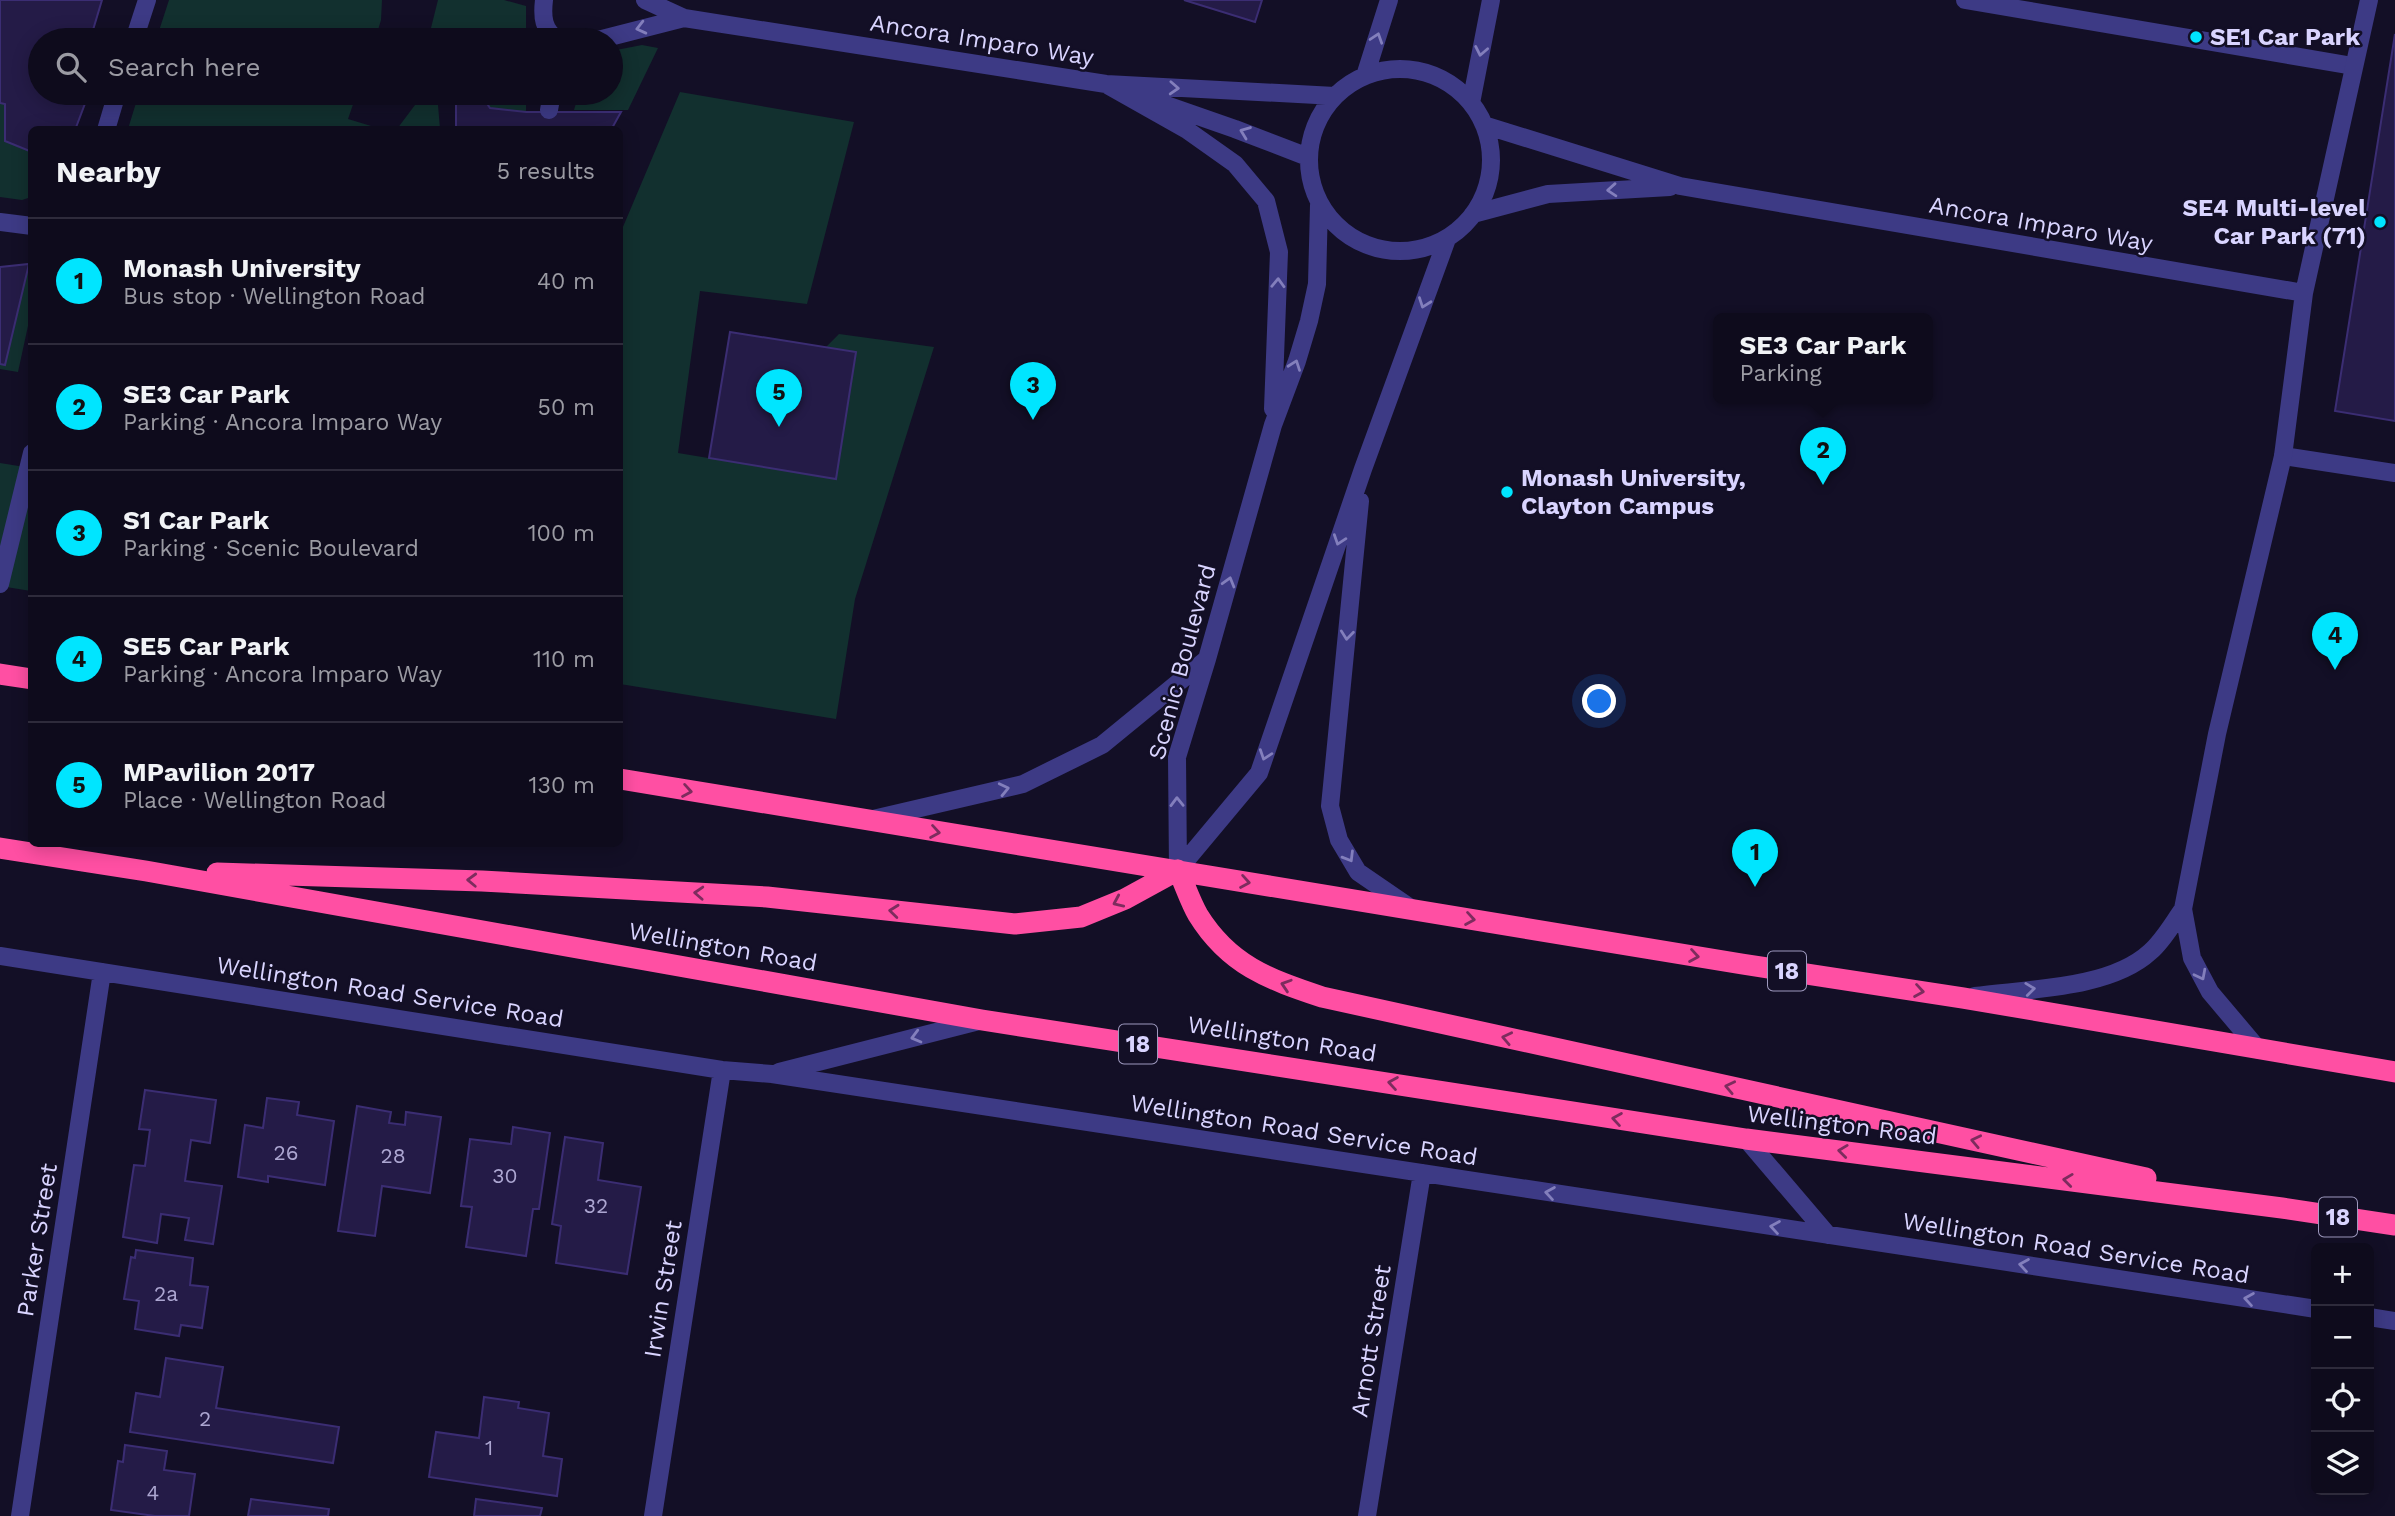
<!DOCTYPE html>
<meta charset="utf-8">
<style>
:root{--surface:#0e0b1c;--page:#1c1929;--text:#f1f3f6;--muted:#9b9ba3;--line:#2e2b3b;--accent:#00e5ff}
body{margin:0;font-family:"Work Sans",sans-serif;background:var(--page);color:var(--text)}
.controls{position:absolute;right:21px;bottom:21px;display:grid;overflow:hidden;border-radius:10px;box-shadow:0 4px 18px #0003}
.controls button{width:63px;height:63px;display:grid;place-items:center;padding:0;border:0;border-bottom:2px solid var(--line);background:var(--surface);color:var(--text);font:35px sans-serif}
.you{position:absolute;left:1600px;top:702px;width:24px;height:24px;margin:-18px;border:5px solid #fff;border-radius:50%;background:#1a73e8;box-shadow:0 0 0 10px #1a73e833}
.badge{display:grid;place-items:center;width:46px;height:46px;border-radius:50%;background:var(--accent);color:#111;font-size:23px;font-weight:700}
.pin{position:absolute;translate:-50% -58px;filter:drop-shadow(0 2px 4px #0008)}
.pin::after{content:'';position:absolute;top:37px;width:24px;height:21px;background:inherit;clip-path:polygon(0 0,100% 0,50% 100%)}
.popup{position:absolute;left:1713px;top:313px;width:220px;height:91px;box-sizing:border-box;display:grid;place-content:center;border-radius:10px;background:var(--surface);filter:drop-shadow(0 2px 5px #0005);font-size:23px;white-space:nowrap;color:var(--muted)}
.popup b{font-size:26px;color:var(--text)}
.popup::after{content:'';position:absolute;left:50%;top:100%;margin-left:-14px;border:14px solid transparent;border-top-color:var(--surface)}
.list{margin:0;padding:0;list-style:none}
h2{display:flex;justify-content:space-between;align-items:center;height:91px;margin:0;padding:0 28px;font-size:30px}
h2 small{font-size:23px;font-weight:400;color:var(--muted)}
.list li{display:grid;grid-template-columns:46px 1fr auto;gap:21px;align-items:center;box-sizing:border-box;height:126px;padding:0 28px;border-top:2px solid var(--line)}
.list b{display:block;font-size:26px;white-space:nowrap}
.list p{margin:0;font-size:23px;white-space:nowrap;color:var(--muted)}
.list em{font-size:23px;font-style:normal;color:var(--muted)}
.icon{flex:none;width:38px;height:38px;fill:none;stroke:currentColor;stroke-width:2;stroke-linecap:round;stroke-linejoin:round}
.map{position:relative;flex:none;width:2395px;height:1516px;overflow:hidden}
.search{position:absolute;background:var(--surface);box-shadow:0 4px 18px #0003;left:28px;top:28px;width:595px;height:77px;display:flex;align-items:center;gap:18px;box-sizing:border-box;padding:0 24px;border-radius:38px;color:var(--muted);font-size:26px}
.panel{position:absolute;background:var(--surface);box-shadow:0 4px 18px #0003;left:28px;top:126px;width:595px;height:721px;border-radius:10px}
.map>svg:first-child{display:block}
.green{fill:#12302f}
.building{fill:#241b47;stroke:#3b2d73;stroke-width:2}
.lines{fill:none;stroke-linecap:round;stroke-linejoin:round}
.lane{stroke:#3d3a85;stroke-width:18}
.street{stroke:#3d3a85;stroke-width:18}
.highway{stroke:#ff4fa3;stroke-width:21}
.oneway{stroke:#837fbc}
.oneway2{stroke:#7d2c5e}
.poi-dot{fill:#00e5ff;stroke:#130f26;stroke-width:2.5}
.labels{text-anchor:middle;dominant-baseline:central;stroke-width:5;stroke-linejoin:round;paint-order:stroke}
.number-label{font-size:21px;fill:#aca6d1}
.shield{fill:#130f26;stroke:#9e99be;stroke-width:2}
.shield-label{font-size:23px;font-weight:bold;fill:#d9d4ff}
.poi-label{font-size:24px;font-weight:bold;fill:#d9d4ff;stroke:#130f26;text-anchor:start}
.street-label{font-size:24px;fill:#d9d4ff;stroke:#130f26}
</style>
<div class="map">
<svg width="2395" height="1516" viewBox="0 0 2395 1516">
<rect width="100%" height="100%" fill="#130f26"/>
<!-- green -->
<path class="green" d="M169 0H382L381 20 375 40H156Z
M438 0H504L526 6V40H428Z
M642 45 658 48 628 110H574L579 93H611V51Z
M680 92 854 122 807 304 700 291 678 453 836 479 856 353 826 347 839 334 934 347 855 599 836 719 620 684V234Z
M139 93H357L348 119 381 129H128Z
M424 93H437L440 129H397Z
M480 93H526V112L490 108Z
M0 104H5L31 152V197L22 200 0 197Z
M31 257V312L18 372 0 369V364H5Z
M0 463 31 468V591L0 586Z"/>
<!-- building -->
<path class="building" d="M0 0H102L90 40H92H40V93H89L75 130H32V152L5 141V104L0 103Z
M1184 0H1262L1255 22Z
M2395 34V421L2335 411Z
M456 93H480L490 108 526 112H621L611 130H456Z
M29 264 5 365 0 364V267Z
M730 332 856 352 836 479 709 458Z
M145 1090 216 1100 210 1143 191 1140 185 1181 222 1186 213 1244 185 1240 189 1218 161 1214 157 1243 123 1237 134 1165 145 1166 150 1130 139 1129Z
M267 1098 299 1102 297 1115 334 1121 325 1185 268 1176V1182L238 1177 245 1125 263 1128Z
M357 1106 391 1112 389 1123 405 1125 406 1112 441 1117 430 1193 382 1186 375 1236 338 1231Z
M513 1127 550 1133 539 1209H533L526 1256 466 1247 472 1207 461 1206 470 1139 511 1144Z
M565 1137 603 1143 598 1180 641 1187 627 1274 556 1263 561 1226 552 1224Z
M136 1250 193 1258 190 1285 208 1287 202 1328 181 1325 179 1336 135 1329 139 1301 124 1299 131 1257 135 1258Z
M166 1358 223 1367 216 1408 339 1427 333 1463 130 1432 136 1393 160 1397Z
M484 1397 519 1402 518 1408 549 1413 543 1456 562 1459 557 1496 429 1477 436 1432 479 1438Z
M125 1445 167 1451 164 1470 195 1474 189 1516H155L111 1510 118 1461 123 1462Z
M251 1499 329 1509 328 1516H248Z
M476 1499 542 1508 540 1516H474Z"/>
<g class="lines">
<!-- lane -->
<path class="lane" d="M1965 0 2353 66
M2283 456 2395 473"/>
<!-- street -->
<path class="street" d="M544 0C542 17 543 30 558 40
M645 0 684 18 1106 84 1335 96
M134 40 147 0
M598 40 684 18
M1309 160a91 91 0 1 1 182 0a91 91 0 1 1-182 0Z
M1365 76 1389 0
M1109 86 1187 130 1235 164 1266 201 1279 252 1273 409
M1149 99 1235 129 1308 157
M1471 103 1491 0
M549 110 552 93
M1484 125 1680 186 2304 293
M106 130 117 93
M1473 214 1548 194 1670 187
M0 222 32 226
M1360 501 1330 806 1339 840 1358 872 1412 909
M0 584 32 453
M873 819 1023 784 1102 745 1207 659
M1178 870 1259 773 1363 469 1447 239
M1178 870 1177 757 1207 659 1273 425 1297 361 1309 321 1317 284 1319 205
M0 956 722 1070 772 1074 2316 1309
M1975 996C2027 989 2110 989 2150 952 2163 941 2173 923 2183 909
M2259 1050 2210 992 2192 958 2183 909 2217 734 2283 456 2304 293 2369 0
M779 1072 979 1021
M1746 1139 1828 1235
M2369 1317 2395 1321
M20 1516 102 972
M653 1516 722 1070
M1367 1516 1422 1173"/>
<!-- highway -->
<path class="highway" d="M0 674 32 679
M620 779 1742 964 1963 998 2395 1072
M0 848 146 871 982 1020 1746 1139 2282 1208 2395 1225
M1178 870C1185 885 1190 901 1198 915 1229 965 1268 979 1322 997L2146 1178
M217 873 482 881 767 897 1015 924 1081 917 1125 899 1178 870"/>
</g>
<!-- one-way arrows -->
<defs><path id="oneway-chevron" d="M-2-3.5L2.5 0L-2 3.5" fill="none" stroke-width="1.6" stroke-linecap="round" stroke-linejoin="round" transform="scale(1.75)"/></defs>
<g class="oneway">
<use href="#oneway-chevron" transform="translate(641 28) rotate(166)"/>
<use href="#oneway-chevron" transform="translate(1377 38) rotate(-72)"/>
<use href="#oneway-chevron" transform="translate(1481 51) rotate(101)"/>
<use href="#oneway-chevron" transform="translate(1174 88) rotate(3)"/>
<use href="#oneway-chevron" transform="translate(1245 132) rotate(-159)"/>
<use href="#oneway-chevron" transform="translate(1612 190) rotate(176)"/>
<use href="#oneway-chevron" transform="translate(1278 283) rotate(-88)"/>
<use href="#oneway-chevron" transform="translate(1424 303) rotate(110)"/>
<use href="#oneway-chevron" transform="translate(1295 365) rotate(-70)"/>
<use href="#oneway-chevron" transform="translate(1339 540) rotate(109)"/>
<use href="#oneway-chevron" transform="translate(1229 582) rotate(-74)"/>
<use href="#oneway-chevron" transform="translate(1347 635) rotate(96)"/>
<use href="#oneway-chevron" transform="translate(1265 755) rotate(109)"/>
<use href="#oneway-chevron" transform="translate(1004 789) rotate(-13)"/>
<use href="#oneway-chevron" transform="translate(1177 802) rotate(-91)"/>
<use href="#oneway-chevron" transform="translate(1349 857) rotate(59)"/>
<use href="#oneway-chevron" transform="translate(2201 975) rotate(63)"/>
<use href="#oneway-chevron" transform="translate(2030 989) rotate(-7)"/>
<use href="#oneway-chevron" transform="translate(916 1037) rotate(165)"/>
<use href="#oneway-chevron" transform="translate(1550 1193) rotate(-171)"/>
<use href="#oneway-chevron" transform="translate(1775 1227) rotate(-171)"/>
<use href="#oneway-chevron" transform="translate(2024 1265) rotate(-171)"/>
<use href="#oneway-chevron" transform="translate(2249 1299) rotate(-171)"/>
</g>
<g class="oneway2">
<use href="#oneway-chevron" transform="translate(687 791) rotate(10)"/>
<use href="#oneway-chevron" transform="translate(935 832) rotate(9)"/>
<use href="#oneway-chevron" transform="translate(472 880) rotate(-178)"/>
<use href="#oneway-chevron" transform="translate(1245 882) rotate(10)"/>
<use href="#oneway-chevron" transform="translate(699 893) rotate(-177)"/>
<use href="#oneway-chevron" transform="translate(1118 902) rotate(156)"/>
<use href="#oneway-chevron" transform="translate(894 911) rotate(-174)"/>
<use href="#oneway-chevron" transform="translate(1470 919) rotate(9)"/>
<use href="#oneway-chevron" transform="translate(1694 956) rotate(9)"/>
<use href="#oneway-chevron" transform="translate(1286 985) rotate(-162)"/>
<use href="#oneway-chevron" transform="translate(1919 991) rotate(9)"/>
<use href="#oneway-chevron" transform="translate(1507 1038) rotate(-168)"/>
<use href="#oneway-chevron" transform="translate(1393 1083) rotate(-171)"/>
<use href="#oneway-chevron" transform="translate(1730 1087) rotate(-168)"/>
<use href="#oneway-chevron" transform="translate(1617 1119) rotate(-171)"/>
<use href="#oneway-chevron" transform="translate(1976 1141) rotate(-168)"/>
<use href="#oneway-chevron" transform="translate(1843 1151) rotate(-173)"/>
<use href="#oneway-chevron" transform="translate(2068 1180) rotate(-173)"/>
</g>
<!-- markers -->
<g class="poi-dot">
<circle cx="2196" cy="37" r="7"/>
<circle cx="2380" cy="222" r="7"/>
<circle cx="1507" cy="492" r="7"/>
</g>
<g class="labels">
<!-- number labels -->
<g class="number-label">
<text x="286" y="1152">26</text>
<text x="393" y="1155">28</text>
<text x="505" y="1175">30</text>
<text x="596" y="1205">32</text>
<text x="166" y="1293">2a</text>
<text x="205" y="1418">2</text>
<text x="489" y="1447">1</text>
<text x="153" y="1492">4</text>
</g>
<!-- shield labels -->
<g class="shield">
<rect x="1768" y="951.5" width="38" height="39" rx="5"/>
<rect x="1119" y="1024.5" width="38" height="39" rx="5"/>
<rect x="2319" y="1197.5" width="38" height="39" rx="5"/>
</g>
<g class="shield-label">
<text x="1787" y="971">18</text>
<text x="1138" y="1044">18</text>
<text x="2338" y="1217">18</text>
</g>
<!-- poi labels -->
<g class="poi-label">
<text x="2210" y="37">SE1 Car Park</text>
<text x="2366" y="208" text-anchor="end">SE4 Multi-level<tspan x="2366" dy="28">Car Park (71)</tspan></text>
<text x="1521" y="478">Monash University,<tspan x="1521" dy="28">Clayton Campus</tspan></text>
</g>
<!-- street labels -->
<g class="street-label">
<text transform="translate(982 40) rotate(9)">Ancora Imparo Way</text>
<text transform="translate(2041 224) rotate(10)">Ancora Imparo Way</text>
<text transform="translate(1182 662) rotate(-75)">Scenic Boulevard</text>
<text transform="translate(723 947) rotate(10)">Wellington Road</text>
<text transform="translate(390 992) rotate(9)">Wellington Road Service Road</text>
<text transform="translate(1282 1039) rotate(9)">Wellington Road</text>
<text transform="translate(1842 1125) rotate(7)">Wellington Road</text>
<text transform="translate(1304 1130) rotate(9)">Wellington Road Service Road</text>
<text transform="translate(37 1240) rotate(-81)">Parker Street</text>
<text transform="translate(2076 1248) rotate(9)">Wellington Road Service Road</text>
<text transform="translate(663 1289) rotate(-81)">Irwin Street</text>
<text transform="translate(1371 1341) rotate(-81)">Arnott Street</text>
</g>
</g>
</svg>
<div class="controls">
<button>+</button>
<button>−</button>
<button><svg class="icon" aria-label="locate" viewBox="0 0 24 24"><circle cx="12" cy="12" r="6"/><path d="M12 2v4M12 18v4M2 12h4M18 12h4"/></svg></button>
<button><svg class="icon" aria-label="layers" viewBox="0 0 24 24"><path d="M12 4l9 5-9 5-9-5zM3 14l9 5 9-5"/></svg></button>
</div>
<div class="you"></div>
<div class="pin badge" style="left:1755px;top:887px">1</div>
<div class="pin badge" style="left:1823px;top:485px">2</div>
<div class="popup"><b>SE3 Car Park</b>Parking</div>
<div class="pin badge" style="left:1033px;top:420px">3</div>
<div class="pin badge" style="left:2335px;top:670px">4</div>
<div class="pin badge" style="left:779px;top:427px">5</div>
<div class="search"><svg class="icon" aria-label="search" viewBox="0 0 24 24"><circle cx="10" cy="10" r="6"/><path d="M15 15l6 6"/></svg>Search here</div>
<section class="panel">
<h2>Nearby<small>5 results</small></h2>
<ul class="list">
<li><span class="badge">1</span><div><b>Monash University</b><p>Bus stop · Wellington Road</p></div><em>40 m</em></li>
<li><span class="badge">2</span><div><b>SE3 Car Park</b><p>Parking · Ancora Imparo Way</p></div><em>50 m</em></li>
<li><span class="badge">3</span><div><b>S1 Car Park</b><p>Parking · Scenic Boulevard</p></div><em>100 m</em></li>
<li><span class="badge">4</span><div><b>SE5 Car Park</b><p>Parking · Ancora Imparo Way</p></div><em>110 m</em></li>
<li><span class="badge">5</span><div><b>MPavilion 2017</b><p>Place · Wellington Road</p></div><em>130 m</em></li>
</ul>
</section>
</div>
